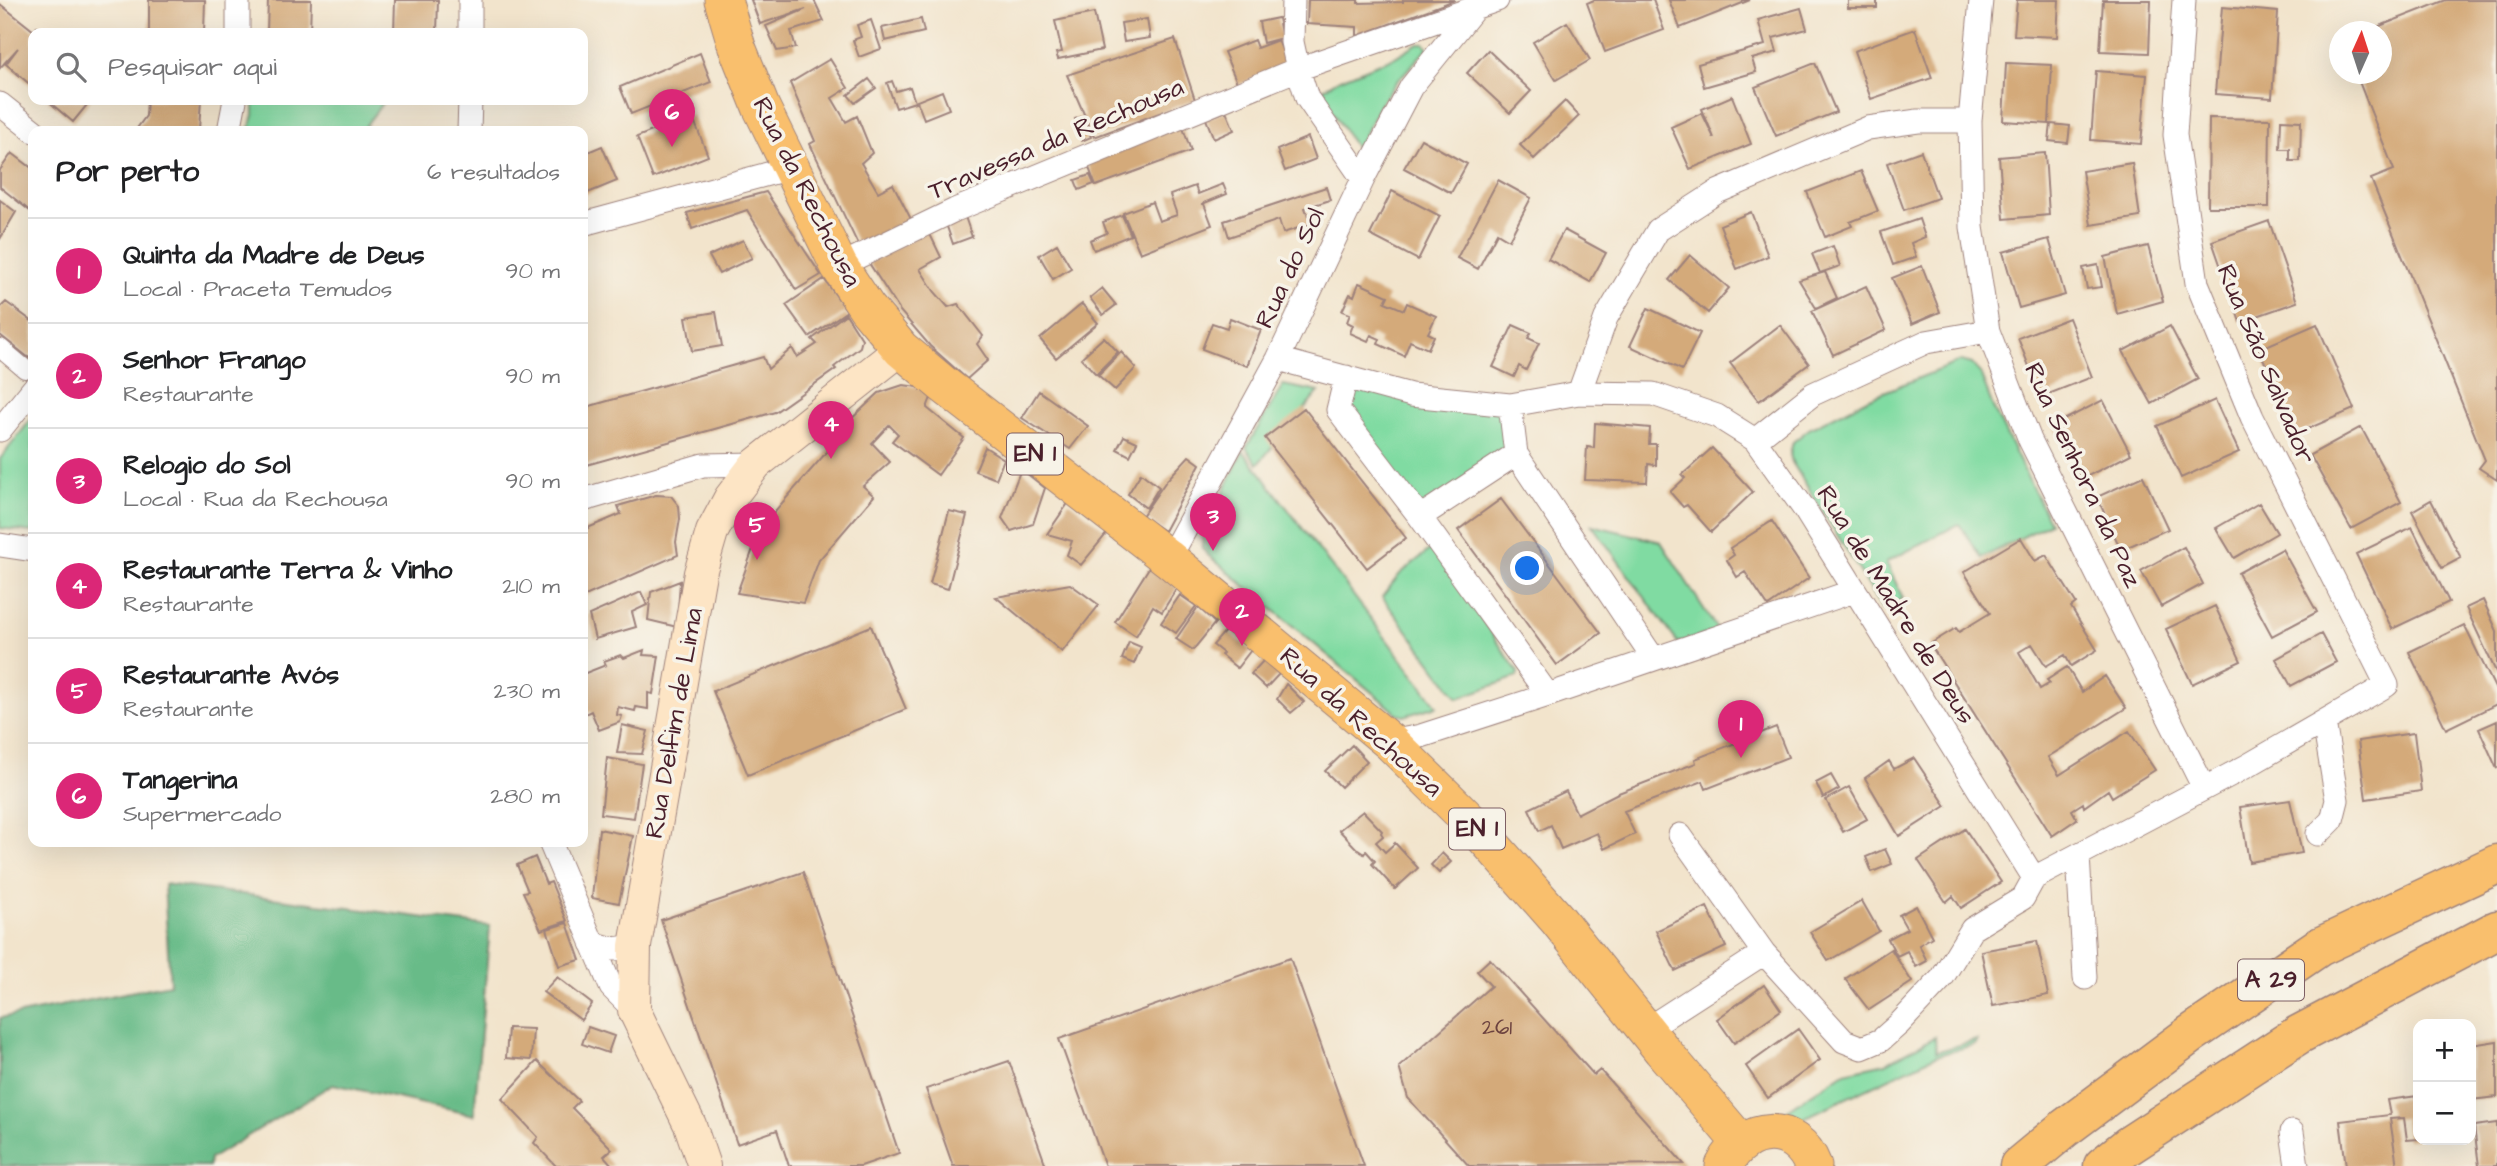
<!DOCTYPE html>
<html lang="pt">
<meta charset="utf-8">
<style>
:root{--surface:#fff;--page:#f2f2f2;--text:#202124;--muted:#757577;--line:#e0e0e0;--accent:#db2777}
body{margin:0;font-family:"Architects Daughter",sans-serif;background:var(--page);color:var(--text)}
.controls{position:absolute;right:21px;bottom:21px;display:grid;overflow:hidden;border-radius:14px;box-shadow:0 7px 28px #0002}
.controls button{width:63px;height:63px;display:grid;place-items:center;padding:0;border:0;border-bottom:2px solid var(--line);background:var(--surface);color:var(--text);font:35px sans-serif}
.compass{position:absolute;left:2329px;top:21px;width:63px;height:63px;border-radius:50%;background:var(--surface);box-shadow:0 7px 28px #0002;rotate:3deg}
.you{position:absolute;left:1528px;top:569px;width:24px;height:24px;margin:-18px;border:5px solid #fff;border-radius:50%;background:#1a73e8;box-shadow:0 0 0 10px #1a73e833}
.badge{display:grid;place-items:center;width:46px;height:46px;border-radius:50%;background:var(--accent);color:#fff;font-size:23px;font-weight:700}
.pin{position:absolute;translate:-50% -58px;filter:drop-shadow(0 2px 4px #0008)}
.pin::after{content:'';position:absolute;top:37px;width:24px;height:21px;background:inherit;clip-path:polygon(0 0,100% 0,50% 100%)}
.list{margin:0;padding:0;list-style:none}
h2{display:flex;justify-content:space-between;align-items:center;height:91px;margin:0;padding:0 28px;font-size:30px}
h2 small{font-size:23px;font-weight:400;color:var(--muted)}
.list li{display:grid;grid-template-columns:46px 1fr auto;gap:21px;align-items:center;box-sizing:border-box;height:105px;padding:0 28px;border-top:2px solid var(--line)}
.list b{display:block;font-size:26px;white-space:nowrap}
.list p{margin:0;font-size:23px;white-space:nowrap;color:var(--muted)}
.list em{font-size:23px;font-style:normal;color:var(--muted)}
.icon{flex:none;width:38px;height:38px;fill:none;stroke:currentColor;stroke-width:2;stroke-linecap:round;stroke-linejoin:round}
.map{position:relative;flex:none;width:2497px;height:1166px;overflow:hidden}
.search{position:absolute;background:var(--surface);box-shadow:0 7px 28px #0002;left:28px;top:28px;width:560px;height:77px;display:flex;align-items:center;gap:18px;box-sizing:border-box;padding:0 24px;border-radius:14px;color:var(--muted);font-size:26px}
.panel{position:absolute;background:var(--surface);box-shadow:0 7px 28px #0002;left:28px;top:126px;width:560px;height:721px;border-radius:14px}
.map>svg:first-child{display:block}
.green{fill:#80dba2;stroke:#657d66;stroke-width:2}
.forest{fill:#68bb88;stroke:#596d5a;stroke-width:2}
.building{fill:#d4aa7a}
.lines{fill:none;stroke-linecap:round;stroke-linejoin:round}
.pedestrian-casing{stroke:#9e827c;stroke-width:20}
.minor-casing{stroke:#9e827c;stroke-width:25}
.secondary-casing{stroke:#9e827c;stroke-width:34}
.primary-casing{stroke:#9e827c;stroke-width:39}
.motorway-casing{stroke:#9e827c;stroke-width:41}
.pedestrian{stroke:#fff;stroke-width:18}
.minor{stroke:#fff;stroke-width:23}
.secondary{stroke:#fde5c5;stroke-width:32}
.primary{stroke:#f9bf6d;stroke-width:37}
.motorway{stroke:#f9bf6d;stroke-width:38}
.labels{text-anchor:middle;dominant-baseline:central;stroke-width:7;stroke-linejoin:round;paint-order:stroke}
.number-label{font-size:23px;fill:#6c423f}
.shield{fill:#f7f3e8;stroke:#7e5f64;stroke-width:2}
.shield-label{font-size:24px;font-weight:bold;fill:#4a1f2b}
.street-label{font-size:26px;fill:#4a1f2b;stroke:#f7f3e8}
</style>
<div class="map">
<svg width="2497" height="1166" viewBox="0 0 2497 1166">
<rect width="100%" height="100%" fill="#f7f3e8"/>
<filter id="ink" filterUnits="userSpaceOnUse"><feTurbulence type="fractalNoise" baseFrequency=".0143" numOctaves="2"/><feDisplacementMap in="SourceGraphic" scale="14" xChannelSelector="R" yChannelSelector="G"/><feConvolveMatrix kernelMatrix="1 2 1 2 8 2 1 2 1" color-interpolation-filters="sRGB"/></filter>
<filter id="wash" filterUnits="userSpaceOnUse"><feTurbulence type="fractalNoise" baseFrequency=".00686" numOctaves="4" result="noise"/><feDisplacementMap in="SourceGraphic" scale="28" xChannelSelector="R" yChannelSelector="G"/><feGaussianBlur stdDeviation="1.57" result="paint"/><feColorMatrix in="noise" values="0 0 0 0 0 0 0 0 0 0 0 0 0 0 0 0 0 1.4 0 .05"/><feComposite in="paint" operator="in"/></filter>
<g filter="url(#wash)">
<rect width="100%" height="100%" fill="#f2e4cc"/>
<!-- green -->
<path class="green" d="M1418 43H1424L1428 48 1397 81 1380 104 1361 141 1358 147H1355L1323 97V89L1338 80 1395 57Z
M254 100 384 101 366 125 365 131H249L254 115Z
M1961 361 1972 364 1980 373 1995 412 2050 523 1982 558 1959 524 1886 562 1903 598 1883 609 1792 462 1790 454 1793 442 1809 429 1869 398Z
M1348 383 1506 409 1513 451 1421 510 1342 407Z
M1283 385 1319 392 1258 464 1246 448Z
M33 417V532L0 528V459Z
M1243 451 1256 467 1437 706 1404 716 1398 714 1207 554 1202 548 1203 536Z
M1592 525 1661 542 1718 631 1678 643Z
M1433 547 1518 672 1517 677 1458 698 1382 597 1400 574Z
M1935 1037 1936 1052 1977 1040 1976 1044 1936 1056 1789 1125 1770 1121 1845 1072 1886 1063Z"/>
<!-- forest -->
<path class="forest" d="M164 884 490 926 474 1115 333 1084 210 1159 209 1166H0V1018L170 984Z"/>
<g id="blocks">
<!-- building -->
<path class="building" d="M149 0H205L204 33H149Z
M268 0H311L310 33H267Z
M395 0H438L437 33H394Z
M751 0H814L824 21 791 31 796 48 777 51 766 26 806 9 760 24Z
M1308 0H1358V3L1403 2V0H1455L1357 36V27L1307 24Z
M1594 0H1653L1664 30 1605 52 1587 3Z
M1669 0H1750L1680 28Z
M1848 0H1877V8H1848Z
M2017 0H2059L2057 37 2014 35Z
M2103 0H2151L2149 53 2100 51Z
M2446 0H2497V480L2479 468 2485 460 2371 179 2394 170 2356 74H2382V32L2367 31Z
M0 4 34 31 37 27 45 33H33V87L6 64 18 48 0 68Z
M2222 7 2278 12 2272 98 2215 94Z
M1801 8 1807 29 1773 38 1777 52 1752 59 1756 72 1704 87 1698 64 1765 45 1758 20Z
M1094 13 1102 50 1058 59 1056 53 1062 52 1055 21Z
M1278 18 1282 38 1263 43 1259 22Z
M921 19 924 32 885 41 882 28Z
M1147 19 1150 38 1124 42 1121 23Z
M871 20 881 49 859 57 853 40 861 37 857 25Z
M1567 22 1590 60 1556 80 1533 42Z
M1915 29 1932 78 1871 99 1854 51Z
M1175 39 1195 100 1094 137 1067 75Z
M1254 40 1257 48 1278 40 1288 64 1238 85 1224 52Z
M1488 50 1531 91 1510 113 1467 73Z
M700 53 711 82 631 114 620 87Z
M830 59 848 88 832 98 846 122 857 116 872 153 861 163 878 192 893 184 914 225 861 251 810 144 815 141 790 83Z
M1815 63 1836 112 1776 136 1755 87Z
M2006 63 2052 65 2049 124 2003 121Z
M2096 71 2147 75 2141 144 2091 140Z
M869 79 876 88 855 103 848 95Z
M892 81 896 91 910 87 915 102 896 108 887 83Z
M942 91 949 109 924 119 917 101Z
M1732 96 1751 144 1690 169 1671 127 1702 113 1714 138 1702 109Z
M47 100H91L73 122Z
M147 100H201L199 129 198 131H135L146 116Z
M1565 101 1579 116 1534 159 1520 145Z
M1226 111 1234 130 1214 139 1206 119Z
M692 115 708 156 653 178 637 137Z
M1084 116 1091 137 1082 141 1075 119Z
M2209 118 2270 119 2269 207H2208Z
M2281 120 2301 121 2300 161H2290V149H2280Z
M2051 124 2070 126 2068 143 2049 141Z
M1182 125 1191 151 1096 186 1086 160Z
M1308 137 1316 159 1285 171 1277 150Z
M1421 139 1467 164 1451 193 1404 168Z
M602 146 617 181 583 195V154Z
M1921 151 1938 198 1904 210 1887 163Z
M12 153 33 169V206L30 211 0 187V170Z
M2045 153 2049 215 2004 219 1999 157Z
M2132 163 2140 217 2091 225 2082 171Z
M1861 171 1878 211 1850 222 1852 226 1825 237 1807 192Z
M1090 175 1094 184 1079 190 1075 180Z
M1498 180 1531 198 1509 240 1497 233 1478 269 1457 258Z
M1223 184 1227 194 1202 204H1204L1212 225 1140 253 1123 213 1152 202 1159 221 1177 215 1170 195 1195 186 1198 194Z
M1326 187 1330 200 1305 208 1311 224 1283 233 1279 220 1229 237 1224 221Z
M1392 191 1440 216 1418 260 1370 235Z
M766 192 821 275 796 290 747 210 692 229 687 213Z
M0 200 16 212 0 239Z
M963 211 972 237 953 244 944 218Z
M1751 212 1768 256 1737 269 1720 225Z
M1122 215 1131 235 1094 250 1090 240 1107 233 1103 222Z
M1919 219 1925 237 1911 243 1916 257 1893 265 1881 232Z
M2269 221 2297 302 2240 322 2212 241Z
M928 230 941 257 920 269 934 291 948 307 958 304 983 336 977 344 988 360 967 379 930 346 900 311 869 263Z
M1564 230 1606 253 1590 282 1548 259Z
M2049 239 2065 295 2019 308 2003 252Z
M743 240 752 258 719 274 709 256Z
M1057 244 1071 268 1053 279 1039 255Z
M1833 246 1840 266 1820 273 1812 254Z
M2148 246 2163 301 2117 314 2105 257Z
M1690 255 1729 288 1708 313 1669 280Z
M2098 265 2102 287 2087 289 2083 268Z
M1922 266 1940 312 1912 324 1892 278Z
M1825 272 1837 298 1816 308 1799 280Z
M824 279 847 311 809 337 786 305Z
M1359 283 1388 296 1385 302 1404 310 1407 303 1436 316 1428 333 1434 336 1428 349 1410 341 1404 356 1378 344 1380 339 1371 335 1368 341 1350 333 1353 325 1347 322 1350 314 1342 311 1350 294 1354 296Z
M1866 286 1886 330 1833 355 1812 311Z
M1102 288 1116 305 1103 315 1090 298Z
M6 302 33 322V353L29 358 0 335V308Z
M1082 304 1098 323 1056 358 1040 339Z
M1648 308 1700 333 1682 370 1630 346Z
M716 312 722 346 692 351 686 317Z
M846 314 862 339 860 347 834 367 836 369 775 412 583 466V408L763 357 768 369 792 348 797 357 817 344 812 339Z
M1230 318 1261 330 1247 366 1202 349 1212 323 1227 328Z
M2069 318 2092 377 2041 397 2018 338Z
M2317 324 2354 409 2296 434 2259 349Z
M1513 325 1531 333 1528 338 1539 343 1526 370 1519 366 1514 377 1493 367Z
M1780 325 1809 364 1759 401 1730 363Z
M2170 326 2198 379 2152 404 2123 351Z
M1104 337 1118 352 1096 374 1081 358Z
M1121 352 1136 368 1115 390 1098 375Z
M903 385 918 387 932 395 927 408 964 438 938 475 892 441 898 434 889 425 872 443 890 462 863 486 874 496 819 560 803 603 737 593 761 527 832 446 829 440 879 393Z
M1039 391 1088 426 1070 449 1022 418Z
M2103 400 2131 454 2082 479 2054 425Z
M2215 400 2239 452 2181 478 2157 426Z
M1304 408 1406 538 1367 568 1265 438Z
M1595 423 1650 428 1649 444H1656V465L1648 464 1647 482 1585 480 1587 447 1594 448Z
M2361 427 2401 502 2351 529 2310 455Z
M1124 436 1137 442 1130 456 1117 449Z
M985 447 1004 459 996 479 975 471Z
M1712 448 1753 492 1711 532 1687 505 1683 507 1670 492 1685 478 1682 475Z
M1189 456 1200 464 1164 531 1142 516 1166 481Z
M1021 469 1045 488 1033 524 1011 531 1002 518Z
M1141 473 1159 487 1146 508 1128 494Z
M2143 476 2168 529 2121 550 2097 497Z
M656 495 671 496 679 506 680 519 676 542 678 555 583 597V530L621 514 618 506Z
M1501 499 1601 633 1557 665 1458 530Z
M2431 500 2461 558 2442 568 2412 511Z
M1069 502 1108 532 1081 565 1067 555 1072 541 1047 534Z
M2259 503 2277 533 2234 558 2216 528Z
M949 511 967 515 948 589 930 584Z
M1772 521 1809 578 1768 606 1745 572 1737 577 1727 560 1734 555 1730 548Z
M2412 527 2449 602 2392 629 2356 554Z
M2021 538 2035 561 2046 555 2076 603 2071 607 2097 650 2071 666 2065 655 2046 666 2032 644 2019 652 2040 689 2050 683 2047 680 2067 667 2082 692 2105 676 2126 708 2048 757 2059 775 2129 731 2155 770 2112 797 2108 790 2084 807 2083 803 2072 810 2077 819 2052 836 1930 644 1956 628 1959 632 1990 613 1964 572Z
M2184 547 2203 584 2161 607 2141 571Z
M2282 549 2317 612 2272 636 2238 573Z
M1150 566 1177 588 1162 612 1153 606 1136 636 1115 622Z
M680 581 677 627 648 620 651 592Z
M1070 584 1099 605 1062 652 996 597Z
M641 592 647 605 632 612 636 627 595 639 589 615Z
M1180 595 1196 606 1176 633 1161 623Z
M2483 600 2497 631V674L2466 608Z
M2215 606 2241 661 2192 684 2166 629Z
M1198 607 1215 623 1193 650 1176 639Z
M2464 625 2497 692V704L2446 729 2409 652Z
M871 626 906 709 748 775 713 691Z
M1226 630 1251 650 1237 668 1221 655 1223 653 1213 645Z
M2321 634 2336 662 2291 686 2276 659Z
M1129 642 1141 647 1134 664 1122 659Z
M644 650 643 655 659 656 653 694 648 693V709L636 707 635 711 618 707 617 715 622 716 620 722 599 730 591 711 583 715V674L606 665 604 661 621 655 624 658Z
M1264 660 1279 674 1266 688 1251 674Z
M1286 684 1304 702 1291 713 1277 699Z
M2497 721V769L2479 729Z
M622 725 648 731 642 754 617 753Z
M1776 727 1788 757 1706 789 1703 781 1624 811 1635 834 1604 849 1597 833 1561 849 1551 825 1539 831 1529 809 1566 791 1577 814 1616 794 1696 763 1695 759Z
M2414 733 2421 791 2366 799 2358 741Z
M1352 745 1367 761 1341 787 1325 771Z
M607 758 642 764 634 818 601 814Z
M1914 758 1946 806 1899 836 1865 778 1889 761 1894 769Z
M1831 775 1839 789 1823 798 1816 783Z
M1849 787 1867 819 1843 832 1826 800Z
M2290 800 2302 853 2249 862 2240 807Z
M1363 811 1382 831 1381 833 1383 836 1376 842 1385 852 1395 843 1418 868 1395 889 1372 864 1375 861 1366 851 1364 854 1358 850 1339 830Z
M599 829 633 836 619 903 592 898Z
M1965 829 2001 882 1961 908 1953 896 1946 902 1918 860Z
M1885 849 1892 864 1872 872 1866 857Z
M1442 853 1451 862 1439 873 1431 865Z
M535 857 546 884 551 882 567 921 541 930 523 892 528 891 517 865Z
M803 872 899 1153 861 1166H789L777 1130 737 1144 661 920Z
M1862 901 1879 931 1828 961 1810 932Z
M1916 906 1932 937 1919 945 1927 961 1916 967 1907 951 1897 956 1888 939 1907 929 1899 915Z
M1707 907 1726 947 1675 971 1656 931Z
M567 923 580 960 559 966 547 929Z
M2037 941 2048 995 1993 1006 1981 951Z
M1891 949 1912 982 1869 1010 1845 979Z
M1290 958 1364 1166H1105L1059 1039Z
M1490 959 1594 1075 1600 1070 1684 1164 1469 1166 1408 1098 1399 1067 1491 986 1477 971Z
M557 977 592 1004 581 1020 543 992Z
M1764 985 1781 1010 1734 1043 1717 1019Z
M588 1027 614 1036 608 1053 582 1044Z
M508 1028 533 1029 531 1060 506 1058Z
M1798 1029 1820 1060 1768 1098 1746 1066Z
M2497 1041V1097L2471 1100V1045Z
M537 1061 579 1101 572 1108 612 1149 604 1156 613 1166H556L534 1143 538 1137 502 1099Z
M1009 1061 1046 1166H953L926 1089Z
M2418 1096V1139L2407 1140 2404 1118 2390 1119 2397 1166H2346L2340 1121 2390 1115 2387 1100Z
M2497 1123V1166H2479L2474 1126Z"/>
</g>
</g>
<g filter="url(#ink)">
<use href="#blocks" fill-opacity="0" stroke="#9e827c" stroke-width="2"/>
<g class="lines">
<!-- pedestrian casing -->
<g class="pedestrian-casing">
<path id="pedestrian" d="M0 348 25 369"/>
</g>
<!-- minor casing -->
<g class="minor-casing">
<path id="minor" d="M470 0V33
M1293 0 1292 42 1298 69 1307 98 1363 179
M1981 0 1970 121 1972 227 1988 331 2030 440 2204 788
M238 33V0
M0 104 34 131
M229 131 235 100
M469 131 470 100
M583 224 790 168
M839 266 955 210 1298 69 1497 0
M1278 359 1411 395 1510 405 1579 393 1653 394 1717 416 1755 440 1805 510 2034 878
M1346 377 1338 410 1420 517 1516 454
M1579 393 1606 318 1658 230 1717 192 1868 128 1918 121H1970
M1510 405 1516 454 1653 658
M0 430 33 389
M1755 440 1813 394 1926 342 1988 331
M583 500 703 465 756 464
M1420 517 1548 695
M0 545 33 550
M1169 559 1278 359 1363 179 1411 87 1474 9
M1390 742 1421 736 1548 695 1854 591
M2318 834 2332 820 2337 800 2324 722
M1680 835 1764 953 1844 1041 1862 1048 1881 1040 1899 1024 1942 978 1972 929 2023 898 2034 878
M550 842 611 987 634 1010
M2078 855 2085 978
M2034 878 2247 766 2387 685 2252 417 2197 283 2175 135 2184 0
M592 943 614 949 635 946
M1645 1030 1764 953
M2292 1132 2297 1166"/>
</g>
<!-- secondary casing -->
<g class="secondary-casing">
<path id="secondary" d="M704 1166 690 1125 634 1010 635 946 700 573 712 532 730 498 756 464 901 349"/>
</g>
<!-- primary casing -->
<g class="primary-casing">
<path id="primary" d="M723 0 737 47 761 107 839 266 867 308 901 349 944 385 1169 559 1390 742 1472 823 1557 919 1662 1050 1740 1142
M1724 1166C1744 1124 1796 1121 1813 1166"/>
</g>
<!-- motorway casing -->
<g class="motorway-casing">
<path id="motorway" d="M2019 1166 2065 1128 2191 1034 2319 947 2497 864
M2103 1166 2128 1146 2298 1035 2497 930"/>
</g>
<!-- pedestrian -->
<use href="#pedestrian" class="pedestrian"/>
<!-- minor -->
<use href="#minor" class="minor"/>
<!-- secondary -->
<use href="#secondary" class="secondary"/>
<!-- primary -->
<use href="#primary" class="primary"/>
<!-- motorway -->
<use href="#motorway" class="motorway"/>
</g>
</g>
<g class="labels">
<!-- number labels -->
<g class="number-label">
<text x="1497" y="1027">261</text>
</g>
<!-- shield labels -->
<g class="shield">
<rect x="1007" y="433.5" width="56" height="41" rx="5"/>
<rect x="1449" y="808.5" width="56" height="41" rx="5"/>
<rect x="2238" y="959.5" width="66" height="41" rx="5"/>
</g>
<g class="shield-label">
<text x="1035" y="454">EN 1</text>
<text x="1477" y="829">EN 1</text>
<text x="2271" y="980">A 29</text>
</g>
<!-- street labels -->
<g class="street-label">
<text transform="translate(1056 139) rotate(-23)">Travessa da Rechousa</text>
<text transform="translate(807 192) rotate(63)">Rua da Rechousa</text>
<text transform="translate(1290 268) rotate(-65)">Rua do Sol</text>
<text transform="translate(2266 364) rotate(67)">Rua São Salvador</text>
<text transform="translate(2083 475) rotate(65)">Rua Senhora da Paz</text>
<text transform="translate(1896 605) rotate(58)">Rua de Madre de Deus</text>
<text transform="translate(1361 722) rotate(42)">Rua da Rechousa</text>
<text transform="translate(674 723) rotate(-80)">Rua Delfim de Lima</text>
</g>
</g>
</svg>
<div class="controls">
<button>+</button>
<button>−</button>
</div>
<svg class="compass" viewBox="-18 -18 36 36"><path d="M0-13l5 13h-10z" fill="#e53935"/><path d="M0 13l5-13h-10z" fill="#757577"/></svg>
<div class="you"></div>
<div class="pin badge" style="left:1741px;top:758px">1</div>
<div class="pin badge" style="left:1242px;top:646px">2</div>
<div class="pin badge" style="left:1213px;top:551px">3</div>
<div class="pin badge" style="left:831px;top:459px">4</div>
<div class="pin badge" style="left:757px;top:560px">5</div>
<div class="pin badge" style="left:672px;top:147px">6</div>
<div class="search"><svg class="icon" aria-label="search" viewBox="0 0 24 24"><circle cx="10" cy="10" r="6"/><path d="M15 15l6 6"/></svg>Pesquisar aqui</div>
<section class="panel">
<h2>Por perto<small>6 resultados</small></h2>
<ul class="list">
<li><span class="badge">1</span><div><b>Quinta da Madre de Deus</b><p>Local · Praceta Temudos</p></div><em>90 m</em></li>
<li><span class="badge">2</span><div><b>Senhor Frango</b><p>Restaurante</p></div><em>90 m</em></li>
<li><span class="badge">3</span><div><b>Relogio do Sol</b><p>Local · Rua da Rechousa</p></div><em>90 m</em></li>
<li><span class="badge">4</span><div><b>Restaurante Terra &amp; Vinho</b><p>Restaurante</p></div><em>210 m</em></li>
<li><span class="badge">5</span><div><b>Restaurante Avós</b><p>Restaurante</p></div><em>230 m</em></li>
<li><span class="badge">6</span><div><b>Tangerina</b><p>Supermercado</p></div><em>280 m</em></li>
</ul>
</section>
</div>
